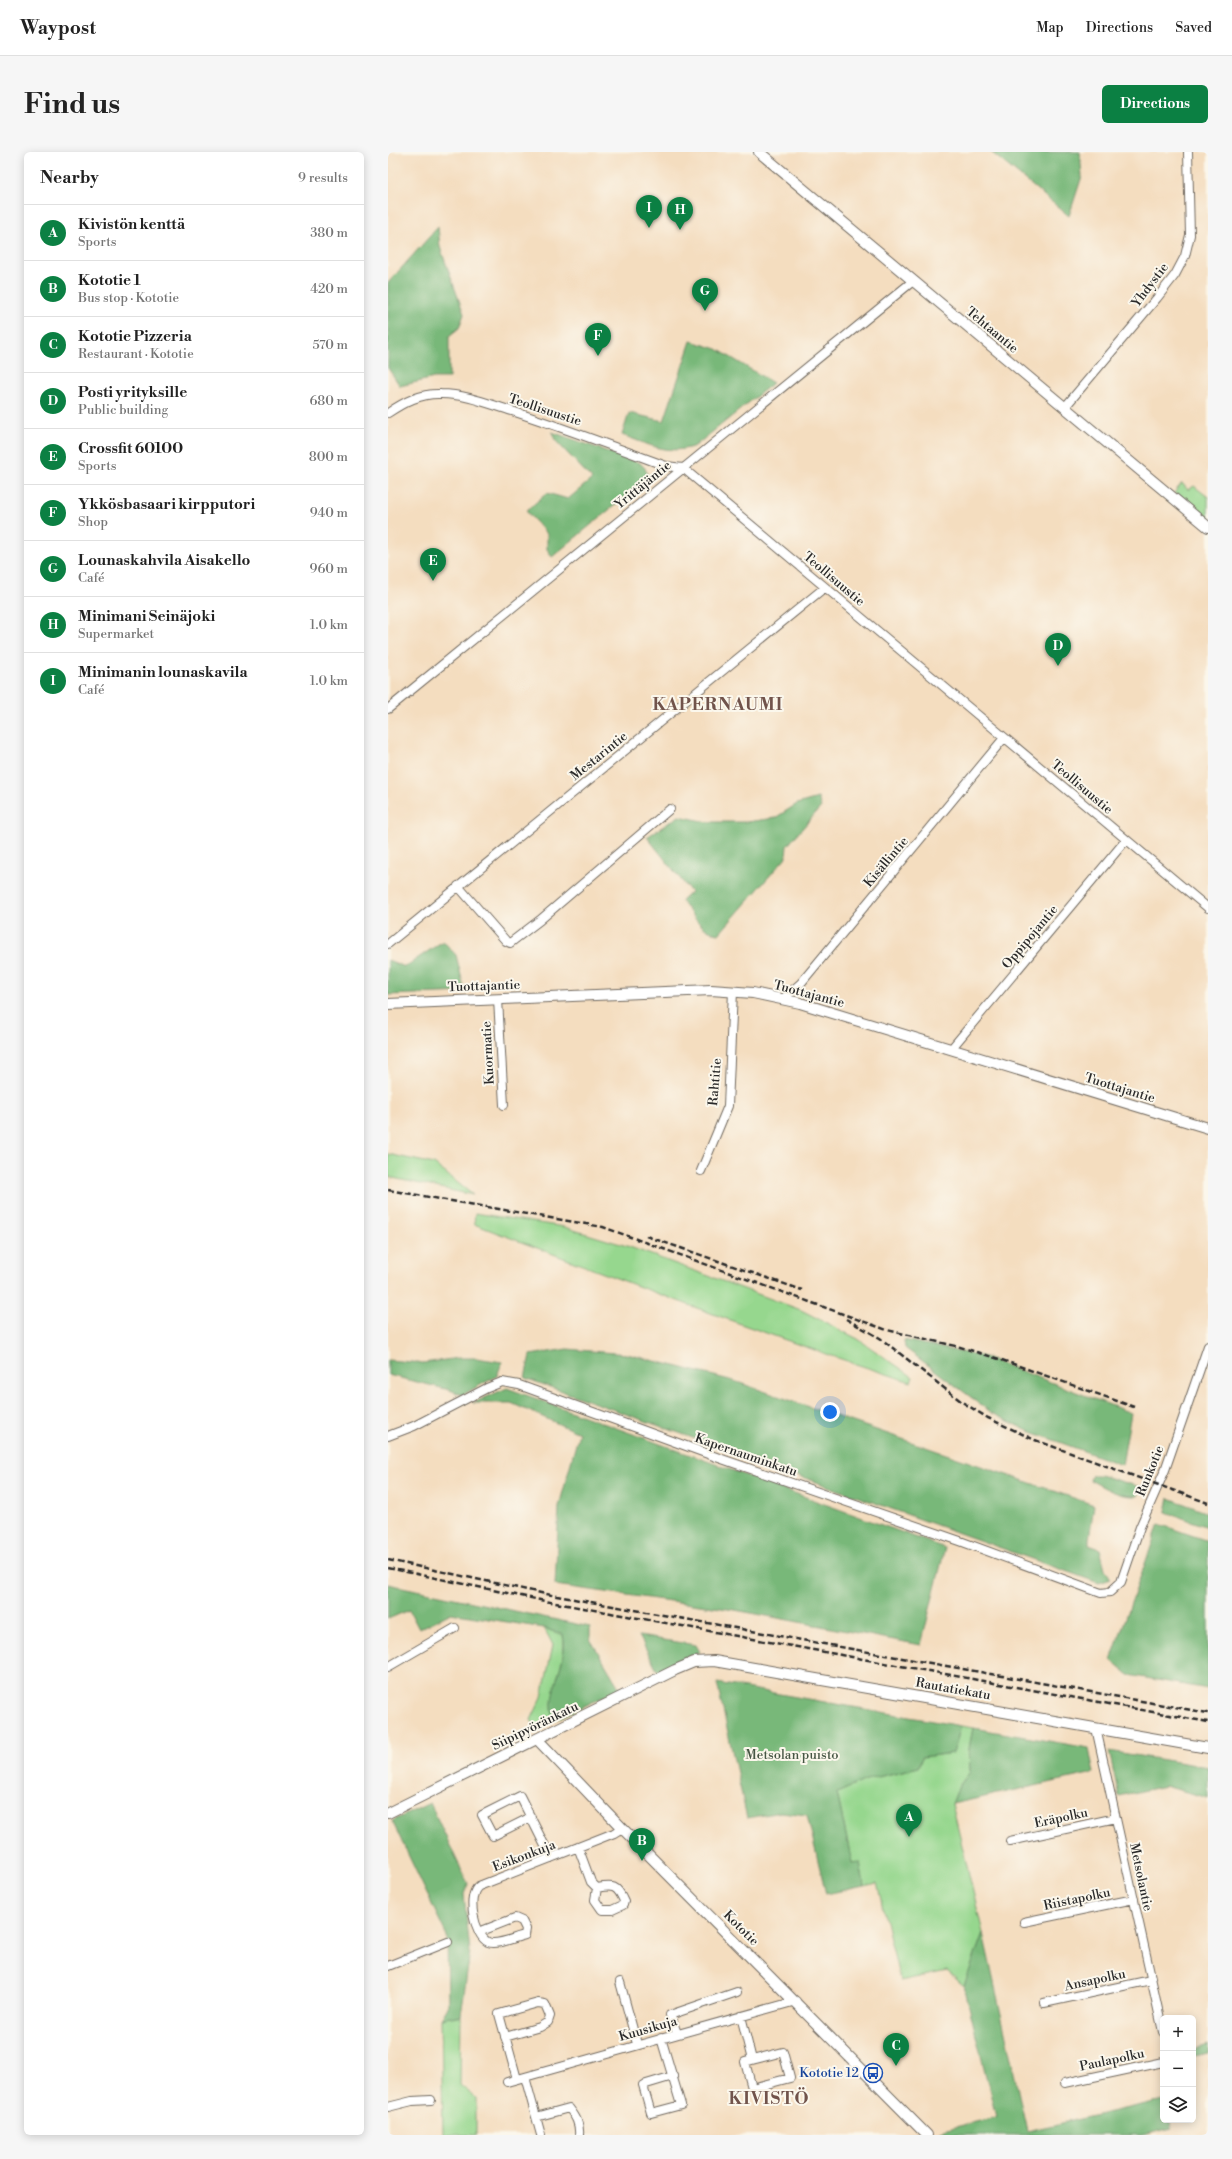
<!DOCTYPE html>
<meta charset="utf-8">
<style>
:root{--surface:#fff;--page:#f6f6f6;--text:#222;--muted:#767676;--line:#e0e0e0;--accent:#0b8043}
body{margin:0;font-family:"Libre Bodoni",serif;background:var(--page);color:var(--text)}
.controls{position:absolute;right:12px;bottom:12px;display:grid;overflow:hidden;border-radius:6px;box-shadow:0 2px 10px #0003}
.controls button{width:36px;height:36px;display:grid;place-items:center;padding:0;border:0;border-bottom:1px solid var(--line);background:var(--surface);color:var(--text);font:20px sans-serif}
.you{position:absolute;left:442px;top:1260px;width:14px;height:14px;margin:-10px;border:3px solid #fff;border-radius:50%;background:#1a73e8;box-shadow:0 0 0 6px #1a73e833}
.badge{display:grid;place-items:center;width:26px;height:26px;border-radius:50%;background:var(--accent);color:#fff;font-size:13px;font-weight:700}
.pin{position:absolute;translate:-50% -33px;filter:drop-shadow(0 1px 2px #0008)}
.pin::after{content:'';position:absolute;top:21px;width:14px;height:12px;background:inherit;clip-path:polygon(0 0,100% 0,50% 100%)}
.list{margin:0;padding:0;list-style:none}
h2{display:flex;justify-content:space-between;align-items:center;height:52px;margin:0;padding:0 16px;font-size:17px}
h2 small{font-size:13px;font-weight:400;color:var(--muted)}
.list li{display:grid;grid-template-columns:26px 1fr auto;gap:12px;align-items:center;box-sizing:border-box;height:56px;padding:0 16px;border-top:1px solid var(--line)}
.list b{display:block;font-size:15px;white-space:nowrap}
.list p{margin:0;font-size:13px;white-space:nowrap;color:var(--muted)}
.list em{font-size:13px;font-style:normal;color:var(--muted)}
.icon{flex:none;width:22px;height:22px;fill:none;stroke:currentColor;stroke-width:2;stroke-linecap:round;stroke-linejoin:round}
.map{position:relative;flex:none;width:820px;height:1983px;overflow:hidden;border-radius:6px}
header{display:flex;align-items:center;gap:24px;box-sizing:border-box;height:56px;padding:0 20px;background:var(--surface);border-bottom:1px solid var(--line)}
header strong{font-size:19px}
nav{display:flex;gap:22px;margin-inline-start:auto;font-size:14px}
.intro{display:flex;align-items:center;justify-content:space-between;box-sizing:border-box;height:96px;padding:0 24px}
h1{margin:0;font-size:28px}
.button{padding:10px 18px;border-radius:6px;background:var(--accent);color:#fff;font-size:14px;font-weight:700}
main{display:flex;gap:24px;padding:0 24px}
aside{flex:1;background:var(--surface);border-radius:6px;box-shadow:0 2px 10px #0003}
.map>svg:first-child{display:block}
.green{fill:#96d78e;stroke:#60815c}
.forest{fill:#78b879;stroke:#527252}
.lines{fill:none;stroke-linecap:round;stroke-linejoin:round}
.minor-casing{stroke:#71695f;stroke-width:10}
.tertiary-casing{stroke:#71695f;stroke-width:12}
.minor{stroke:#fff;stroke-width:8}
.tertiary{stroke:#fff;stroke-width:10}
.rail{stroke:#2b2b2b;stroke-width:2.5;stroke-dasharray:6 3;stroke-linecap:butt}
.labels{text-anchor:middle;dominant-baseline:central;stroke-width:4;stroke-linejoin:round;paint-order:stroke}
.street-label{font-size:13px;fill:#2b2b2b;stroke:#fbf7ec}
.park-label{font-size:13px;fill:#465644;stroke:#fbf7ec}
.transit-label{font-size:13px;fill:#164399;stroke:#fbf7ec;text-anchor:end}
.district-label{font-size:17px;font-weight:bold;letter-spacing:1px;fill:#71534b;stroke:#fbf7ec}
</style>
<header>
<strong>Waypost</strong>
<nav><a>Map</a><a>Directions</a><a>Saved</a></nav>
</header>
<div class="intro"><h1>Find us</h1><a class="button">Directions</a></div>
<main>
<aside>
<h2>Nearby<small>9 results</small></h2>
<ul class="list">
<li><span class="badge">A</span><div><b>Kivistön kenttä</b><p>Sports</p></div><em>380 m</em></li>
<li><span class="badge">B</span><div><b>Kototie 1</b><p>Bus stop · Kototie</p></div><em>420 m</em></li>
<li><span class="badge">C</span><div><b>Kototie Pizzeria</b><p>Restaurant · Kototie</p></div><em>570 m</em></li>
<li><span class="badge">D</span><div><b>Posti yrityksille</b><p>Public building</p></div><em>680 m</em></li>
<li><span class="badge">E</span><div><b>Crossfit 60100</b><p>Sports</p></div><em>800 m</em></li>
<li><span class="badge">F</span><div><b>Ykkösbasaari kirpputori</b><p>Shop</p></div><em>940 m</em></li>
<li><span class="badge">G</span><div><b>Lounaskahvila Aisakello</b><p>Café</p></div><em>960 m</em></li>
<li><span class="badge">H</span><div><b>Minimani Seinäjoki</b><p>Supermarket</p></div><em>1.0 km</em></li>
<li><span class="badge">I</span><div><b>Minimanin lounaskavila</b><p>Café</p></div><em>1.0 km</em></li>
</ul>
</aside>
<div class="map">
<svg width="820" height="1983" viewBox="0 0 820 1983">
<rect width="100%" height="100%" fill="#fbf7ec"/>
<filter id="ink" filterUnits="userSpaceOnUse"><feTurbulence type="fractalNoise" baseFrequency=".025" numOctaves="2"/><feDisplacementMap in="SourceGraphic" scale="8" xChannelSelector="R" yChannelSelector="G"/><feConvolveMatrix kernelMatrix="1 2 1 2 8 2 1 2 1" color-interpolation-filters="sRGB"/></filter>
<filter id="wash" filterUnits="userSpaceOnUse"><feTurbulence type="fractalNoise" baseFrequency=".012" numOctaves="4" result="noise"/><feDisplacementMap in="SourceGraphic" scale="16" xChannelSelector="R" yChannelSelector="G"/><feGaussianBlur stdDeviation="0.9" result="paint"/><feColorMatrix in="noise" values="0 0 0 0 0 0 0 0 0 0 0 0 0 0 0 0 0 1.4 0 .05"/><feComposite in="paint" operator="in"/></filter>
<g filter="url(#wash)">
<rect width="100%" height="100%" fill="#f4ddbf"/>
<!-- green -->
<path class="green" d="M794 331 800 338 806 334 820 345V369L786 341Z
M0 1002 46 1012 85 1043 0 1025Z
M87 1061 176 1075 239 1094 413 1158 470 1187 525 1225 523 1230C375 1183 231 1127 86 1072Z
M156 1476 175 1483C181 1510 156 1543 167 1568L148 1576 143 1568 154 1545 165 1493Z
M573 1574 585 1576 581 1597 582 1620 571 1634 564 1652 595 1781 576 1834 559 1819 512 1829 489 1731 476 1734 472 1711H464L449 1641 478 1628 530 1615 534 1605 565 1601Z
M73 1863 72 1933 88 1946V1983H55L53 1867Z"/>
<!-- forest -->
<path class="forest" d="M603 0H692L694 24 681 64Z
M50 75 52 95 76 162 71 176 61 184V226H46L12 234 0 216V131Z
M303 189 329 197 385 231 307 294C280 304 260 292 234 283L241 261 276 269Z
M164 280 252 311 257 316 259 322 255 330 164 405 159 397V382L138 359 159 341 180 347 204 327 167 288Z
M430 646 433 655 399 694 398 705 331 782C314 780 304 762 293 749L303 740 259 685 291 664 320 670H358L387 666 409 652Z
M55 789 68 803 77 840 0 843V808L17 815Z
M516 1188 597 1205 743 1261 734 1313 638 1278 604 1261 517 1196Z
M179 1197 239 1202 346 1229 706 1353 701 1387V1393L712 1397 717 1417 723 1427 711 1431 137 1226 142 1203Z
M71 1206H88L114 1210 109 1224 74 1243 62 1238 0 1223V1208L35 1211Z
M119 1236 557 1396 533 1493 347 1458 167 1433 171 1354 191 1281 123 1251H85Z
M704 1323H712L752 1335 749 1344C731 1345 717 1336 702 1328Z
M781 1346 820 1361V1375L778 1360Z
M771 1372 820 1389V1537L741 1523 723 1508Z
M0 1432 202 1475V1487L232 1537 167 1568C155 1542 182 1511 175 1483L156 1476 63 1461 31 1477 21 1458 0 1467Z
M251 1484 308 1493 312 1500 270 1519Z
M329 1531 573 1574 565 1601 534 1605 530 1615 478 1628 449 1641 464 1711 472 1710 476 1734 438 1742 419 1663 393 1660 359 1666Z
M585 1576 701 1596 706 1621 564 1652 571 1634 582 1620 581 1597Z
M721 1599 820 1615V1646L777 1634 731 1644Z
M42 1651 80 1732 76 1742 82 1800 73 1863 53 1867 60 1855 59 1784 4 1669Z
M595 1781 639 1979 775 1948V1968H783L784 1976 754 1983H555L551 1979 608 1965 576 1834Z
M820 1893V1901L805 1904V1897Z"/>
</g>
<g filter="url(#ink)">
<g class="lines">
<!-- minor casing -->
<g class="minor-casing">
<path id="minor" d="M677 255 769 146 787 123 797 104 802 83 800 0
M0 261C16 250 33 241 53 242 77 242 101 252 124 259 176 276 227 295 278 314L295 316 820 756
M0 557 525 129
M70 734 118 789 122 791 152 768 282 657
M0 792 436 436
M396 846 413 831 616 586
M110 847 116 953
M563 897 738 688
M313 1019 340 954 345 839
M0 1284 26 1274 99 1236 114 1230 131 1233 331 1306 572 1389 713 1441 722 1440 733 1430 752 1375 777 1318 820 1194
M0 1515 67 1476
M708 1576 775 1880
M143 1665 105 1684 94 1663 132 1644 163 1706
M622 1689 728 1666
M190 1695 203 1730 209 1736 207 1748 214 1758H224L235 1753 236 1749C229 1733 225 1733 209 1736
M636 1770 746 1747
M91 1780 127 1766 134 1769 138 1777 137 1783C127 1785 109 1794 100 1790 86 1783 78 1743 91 1734L226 1681 234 1676
M0 1814 60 1790
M232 1830 249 1892
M656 1851 763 1828
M353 1864 364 1908 357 1910 364 1936 402 1926 395 1900 364 1908
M289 1881 282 1863 349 1840
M117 1885 152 1875 160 1870 162 1864 157 1852 150 1851 111 1862 129 1927
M273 1886 293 1953 263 1961 255 1933 285 1924
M137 1925 153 1983
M119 1930 408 1849
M677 1931 775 1910
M0 1955 24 1949 43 1948
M148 1965 181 1956C188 1965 192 1972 191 1983"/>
</g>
<!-- tertiary casing -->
<g class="tertiary-casing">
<path id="tertiary" d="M371 0 820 375
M0 852 323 838 365 841 412 851 820 976
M149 1587 234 1676 539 1983
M0 1661 287 1518 306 1510 326 1509 820 1596"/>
</g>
<!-- minor -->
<use href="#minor" class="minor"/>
<!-- tertiary -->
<use href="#tertiary" class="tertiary"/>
<!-- rail -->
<path class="rail" d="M0 1038 215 1075 499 1178 572 1195 611 1207 746 1255
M258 1084 414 1138
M458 1167 492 1186 574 1250 600 1266 647 1288 820 1351
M0 1408 158 1442 820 1561
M0 1416 157 1449 820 1570"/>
</g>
</g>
<!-- icons -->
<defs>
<g id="bus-ring" transform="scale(1)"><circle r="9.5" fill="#fbf7ec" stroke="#1a4fb4" stroke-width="1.5"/><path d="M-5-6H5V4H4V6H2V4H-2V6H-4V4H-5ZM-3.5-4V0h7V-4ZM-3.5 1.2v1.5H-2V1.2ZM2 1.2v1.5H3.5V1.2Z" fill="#1a4fb4"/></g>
</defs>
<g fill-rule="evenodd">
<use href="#bus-ring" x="485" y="1921"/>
</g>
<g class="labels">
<!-- street labels -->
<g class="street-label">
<text transform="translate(762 133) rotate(-53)">Yhdystie</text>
<text transform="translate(604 178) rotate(40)">Tehtaantie</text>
<text transform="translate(157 258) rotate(18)">Teollisuustie</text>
<text transform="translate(255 333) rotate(-39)">Yrittäjäntie</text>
<text transform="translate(446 427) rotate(40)">Teollisuustie</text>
<text transform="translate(211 604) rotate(-39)">Mestarintie</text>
<text transform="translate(694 635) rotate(40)">Teollisuustie</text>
<text transform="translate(498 710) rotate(-50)">Kisällintie</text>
<text transform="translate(642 785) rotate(-50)">Oppipojantie</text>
<text transform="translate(96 834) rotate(-2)">Tuottajantie</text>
<text transform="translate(421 842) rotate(15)">Tuottajantie</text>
<text transform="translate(100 901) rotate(-93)">Kuormatie</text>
<text transform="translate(327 930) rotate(-85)">Rahtitie</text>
<text transform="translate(732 936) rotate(17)">Tuottajantie</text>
<text transform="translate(358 1303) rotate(19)">Kapernauminkatu</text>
<text transform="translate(762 1319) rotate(-68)">Runkotie</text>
<text transform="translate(565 1537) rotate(10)">Rautatiekatu</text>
<text transform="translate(147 1574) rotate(-26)">Siipipyöränkatu</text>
<text transform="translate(673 1666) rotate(-12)">Eräpolku</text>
<text transform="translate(136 1704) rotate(-21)">Esikonkuja</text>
<text transform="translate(753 1725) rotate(78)">Metsolantie</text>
<text transform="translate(689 1747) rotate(-12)">Riistapolku</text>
<text transform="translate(353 1776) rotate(45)">Kototie</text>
<text transform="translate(707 1828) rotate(-12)">Ansapolku</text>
<text transform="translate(260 1877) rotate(-16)">Kuusikuja</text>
<text transform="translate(724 1908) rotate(-12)">Paulapolku</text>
</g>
<!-- park labels -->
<g class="park-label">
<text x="404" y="1603">Metsolan puisto</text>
</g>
<!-- transit labels -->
<g class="transit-label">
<text x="471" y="1921">Kototie 12</text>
</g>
<!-- district labels -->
<g class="district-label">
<text x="330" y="553">KAPERNAUMI</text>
<text x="381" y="1947">KIVISTÖ</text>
</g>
</g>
</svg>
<div class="controls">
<button>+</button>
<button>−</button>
<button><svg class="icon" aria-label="layers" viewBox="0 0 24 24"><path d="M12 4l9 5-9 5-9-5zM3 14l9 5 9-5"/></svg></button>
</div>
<div class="you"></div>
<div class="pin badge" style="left:521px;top:1685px">A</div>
<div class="pin badge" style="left:254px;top:1709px">B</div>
<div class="pin badge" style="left:508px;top:1914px">C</div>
<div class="pin badge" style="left:670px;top:514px">D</div>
<div class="pin badge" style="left:45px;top:429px">E</div>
<div class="pin badge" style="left:210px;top:204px">F</div>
<div class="pin badge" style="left:317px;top:159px">G</div>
<div class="pin badge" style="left:292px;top:78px">H</div>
<div class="pin badge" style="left:261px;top:76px">I</div>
</div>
</main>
